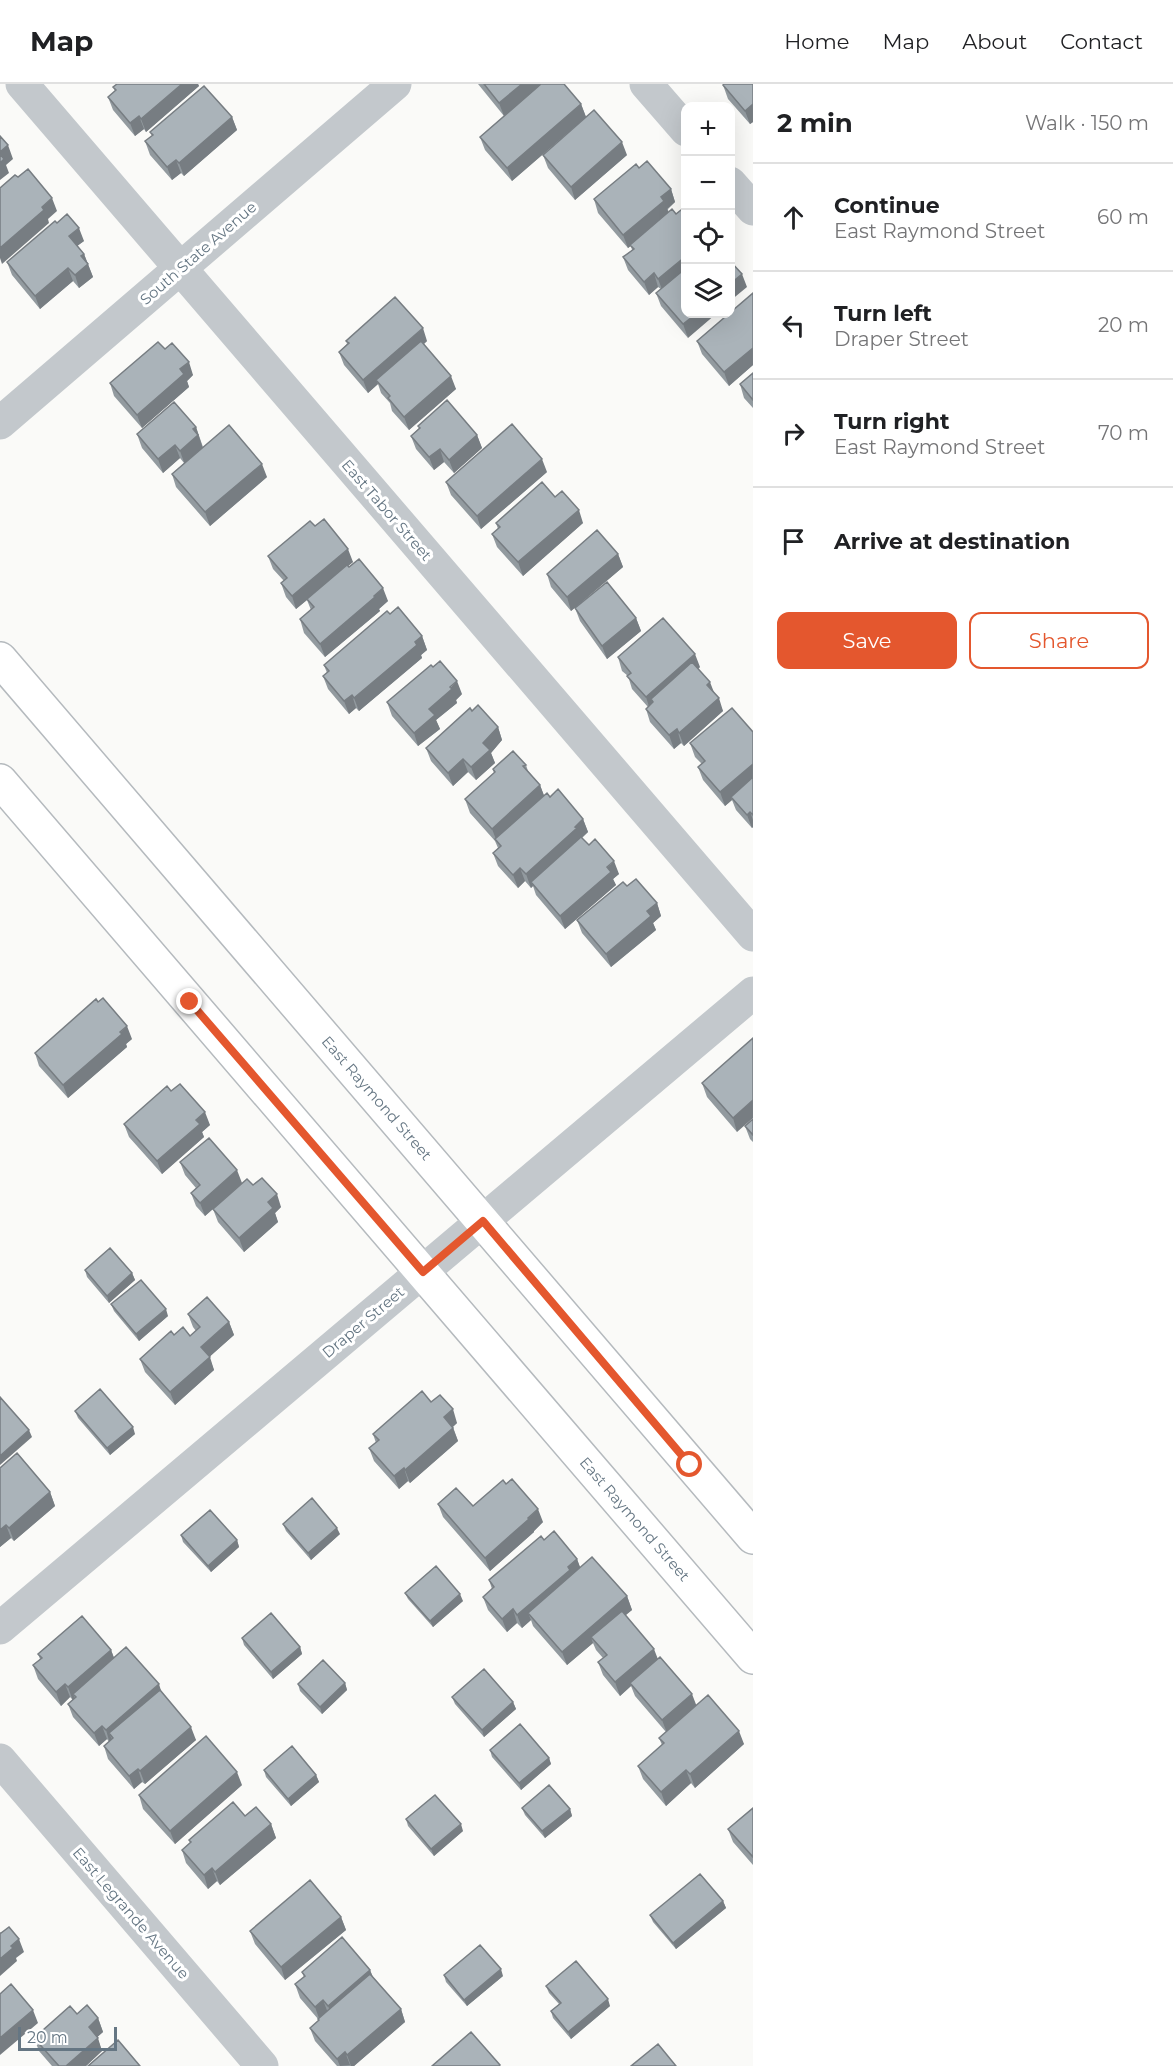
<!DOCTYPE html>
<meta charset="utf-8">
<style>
:root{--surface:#fff;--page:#f2f2f2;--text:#202124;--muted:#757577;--line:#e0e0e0;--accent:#e4572e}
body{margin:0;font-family:Montserrat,sans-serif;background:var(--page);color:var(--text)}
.controls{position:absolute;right:18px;top:18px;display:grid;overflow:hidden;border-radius:12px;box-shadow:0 6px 24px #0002}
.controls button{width:54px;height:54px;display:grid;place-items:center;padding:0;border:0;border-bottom:2px solid var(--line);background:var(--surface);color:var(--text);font:30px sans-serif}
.scale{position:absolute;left:18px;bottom:15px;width:99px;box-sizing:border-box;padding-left:6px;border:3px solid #657683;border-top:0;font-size:16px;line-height:21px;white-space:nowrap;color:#657683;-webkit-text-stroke:4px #fff;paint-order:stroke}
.stop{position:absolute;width:18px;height:18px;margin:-14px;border:4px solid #e4572e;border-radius:50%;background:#fff}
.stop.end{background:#e4572e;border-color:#fff;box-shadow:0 2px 6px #0008}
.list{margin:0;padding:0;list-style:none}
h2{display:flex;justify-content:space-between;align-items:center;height:78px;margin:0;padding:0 24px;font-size:26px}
h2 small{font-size:20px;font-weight:400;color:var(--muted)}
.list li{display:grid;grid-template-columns:39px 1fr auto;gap:18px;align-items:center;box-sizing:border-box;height:108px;padding:0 24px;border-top:2px solid var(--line)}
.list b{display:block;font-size:22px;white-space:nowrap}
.list p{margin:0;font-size:20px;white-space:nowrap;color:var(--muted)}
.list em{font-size:20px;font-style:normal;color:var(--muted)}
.actions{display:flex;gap:12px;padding:18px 24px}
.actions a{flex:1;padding:14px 0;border:2px solid var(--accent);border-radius:12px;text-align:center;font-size:21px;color:var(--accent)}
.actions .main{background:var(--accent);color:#fff}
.icon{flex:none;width:33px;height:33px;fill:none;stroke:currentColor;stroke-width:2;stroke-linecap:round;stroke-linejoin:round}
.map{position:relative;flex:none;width:753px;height:1982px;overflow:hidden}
header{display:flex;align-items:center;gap:36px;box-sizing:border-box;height:84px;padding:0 30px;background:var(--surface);border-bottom:2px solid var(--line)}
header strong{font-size:28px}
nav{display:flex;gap:33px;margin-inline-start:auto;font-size:21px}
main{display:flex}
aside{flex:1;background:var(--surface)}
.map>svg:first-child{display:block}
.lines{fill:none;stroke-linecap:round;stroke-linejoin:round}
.major-casing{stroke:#b5babe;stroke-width:36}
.minor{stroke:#c3c8cc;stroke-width:33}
.major{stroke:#fff;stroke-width:33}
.wall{fill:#929a9f}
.shaded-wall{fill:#777d82}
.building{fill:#aab3b9;stroke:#777d82;stroke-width:1.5}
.route{stroke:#e4572e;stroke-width:8}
.labels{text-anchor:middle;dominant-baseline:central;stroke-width:6;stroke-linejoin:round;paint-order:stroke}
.street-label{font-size:15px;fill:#657683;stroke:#fff}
</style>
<header>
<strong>Map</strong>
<nav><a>Home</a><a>Map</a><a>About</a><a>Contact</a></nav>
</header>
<main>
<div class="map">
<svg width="753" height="1982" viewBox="0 0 753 1982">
<rect width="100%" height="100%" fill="#fafaf8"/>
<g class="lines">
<!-- major casing -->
<g class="major-casing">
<path id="major" d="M0 575 753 1453
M0 697 753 1573"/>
</g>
<!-- minor -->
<path class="minor" d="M22 0 753 851
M646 0 686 46
M730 99 753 125
M0 339 395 0
M0 1544 753 909
M0 1676 262 1982"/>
<!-- major -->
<use href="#major" class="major"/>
</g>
<!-- wall -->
<path class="wall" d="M117 0H198L199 2 146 48 144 45 135 52 113 26 108 13 115 7 113 3Z
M478 0H564L581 20 586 33 512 97 485 66 480 53 504 32Z
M753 0V38L750 40 728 15 723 1Z
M232 33 237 46 184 92 181 89 172 96 150 71 145 57 152 52 150 48Z
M543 71H627L575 116 548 84Z
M639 84 671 105 675 118 668 125 688 254 661 222 656 209 661 205 658 203 649 211 628 186 623 173 632 166 631 162 628 164 598 129 594 115Z
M57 139 84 157 77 162 84 170 93 193 79 204 73 197 40 225 12 191 7 178Z
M753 209V281L729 302 702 270 697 257Z
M346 257H427L424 260 456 305 409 346 392 327 390 319 381 309 378 300 368 309 344 281 339 268 347 260Z
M165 265 193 291 187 297 189 303 142 344 114 312 110 299Z
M753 289V324L744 314 740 300Z
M418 342 477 351 482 364 454 389 444 378 434 386 416 365 411 352 419 344Z
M196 343 203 363 267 393 210 442 176 403 172 390 184 379 180 374 163 389 142 364 137 350Z
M547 388 481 445 451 411 446 398Z
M555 413 583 439 523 492 497 463 492 450 498 445 496 439Z
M315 442 353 478 348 482 388 517 379 525 380 527 325 573 304 549 300 535 311 526 307 516 296 525 286 513 281 499 284 497 273 485 268 472Z
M618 470 623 483 571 527 551 503 547 490Z
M575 524 636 534 641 547 607 575 580 537Z
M390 530 422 552 427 566 421 571 422 574 359 627 356 624 349 630 328 605 323 592 327 589 324 581Z
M618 573 700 583 698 585 714 609 723 627 684 662 681 659 674 665 650 638 646 625 648 623 632 605 628 592 622 587Z
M462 610 456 616 457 619 436 636 440 645 418 662 392 632 387 618Z
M472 627 498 643 502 656 491 669 495 679 476 696 468 688 453 702 431 677 426 664Z
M753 648V743L752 744 736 726 732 716 725 722 703 696 698 683 702 680 695 673 690 659Z
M526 681 528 687 540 701 544 712 550 713 583 735 588 748 582 754 619 790 613 795 616 801 565 845 536 811 533 802 531 804 525 797 518 804 498 782 493 769 498 764 495 757 470 729 465 715 494 689 493 685Z
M627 802 657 819 661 832 653 839 656 846 611 883 582 849 577 836Z
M753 954 737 1048 707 1013 702 999Z
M132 955 126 960 127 963 68 1014 39 982 35 969Z
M171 1007 210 1041 202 1048 204 1053 162 1090 129 1053 124 1040Z
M753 1035V1058L750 1055 745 1042Z
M180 1078 242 1099 253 1101 281 1123 275 1129 278 1138 244 1168 218 1138 213 1125 205 1132 196 1122 191 1109 196 1104 185 1091Z
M85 1186 132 1189 135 1196 109 1219 87 1193Z
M111 1220 168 1232 139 1257 114 1227Z
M188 1230 229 1238 234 1251 209 1273 214 1286 175 1321 145 1288 140 1275 174 1251 190 1252 196 1247 193 1243Z
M431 1318 457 1339 453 1343 458 1357 410 1399 408 1397 399 1405 374 1377 369 1364 376 1359 373 1350Z
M75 1327 135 1350 110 1371 78 1334Z
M0 1384 50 1408 55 1422 14 1457 11 1454 0 1463Z
M438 1420 473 1422 543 1438 534 1447V1448L490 1487 443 1433Z
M283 1440 340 1450 311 1476 286 1447Z
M181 1451 237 1456 239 1463 211 1488 183 1458Z
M544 1456 577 1475 580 1484 627 1512 632 1526 625 1531 658 1575 696 1622 744 1660 695 1704 691 1699 666 1722 643 1695 638 1682 662 1661 659 1654 666 1648 635 1612 631 1602 620 1612 603 1591 598 1578 603 1574 596 1566 593 1559 567 1581 533 1542 531 1536 522 1544 517 1539 507 1548 488 1526 483 1513 492 1505 489 1496Z
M405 1509 463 1517 433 1543 408 1515Z
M242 1554 300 1563 302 1570 273 1595 244 1561Z
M111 1566 114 1574 162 1609 196 1656 145 1700 142 1698 134 1705 108 1675 104 1662 109 1658 107 1655 99 1662 73 1633 68 1620 73 1616 70 1613 61 1622 38 1595 33 1581 40 1575 38 1570Z
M345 1599 347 1606 322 1630 300 1607 298 1600Z
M452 1613 513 1618 516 1625 484 1653 455 1620Z
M490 1666 549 1674 551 1680 521 1706 492 1673Z
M264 1686 316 1691 319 1698 291 1722 266 1693Z
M242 1701 175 1760 143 1725 139 1711Z
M522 1724 570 1725 572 1732 545 1754 525 1731Z
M753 1724V1781L733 1758 728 1745Z
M245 1732 271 1740 276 1754 220 1801 217 1797 208 1805 186 1779 182 1766 190 1759 189 1756Z
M406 1735 463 1747 434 1772 408 1742Z
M723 1817 726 1824 676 1865 653 1838 650 1831Z
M341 1833 346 1846 285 1896 255 1860 250 1847Z
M370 1886 373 1893 401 1925 405 1938 354 1982H337L315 1957 310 1944 318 1937V1935L300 1914 295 1900 304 1893 302 1888Z
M444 1891 503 1892 467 1922 446 1898Z
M546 1902 610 1922 571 1955 553 1934 551 1927 559 1920 549 1909Z
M77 1930 98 1934 103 1948 97 1953 102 1967 86 1982H52L39 1967 34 1954Z"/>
<!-- shaded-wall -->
<path class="shaded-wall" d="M182 0H198L199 2 146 48 141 35Z
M522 0H543L504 32 499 19Z
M581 20 586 33 512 97 507 84Z
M753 20V38L750 40 745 27Z
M139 32 144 45 135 52 130 39Z
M232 33 237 46 184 92 179 79Z
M622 58 627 71 575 116 571 103Z
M8 61 13 75 6 81 9 89 0 96V68Z
M176 76 181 89 172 96 167 83Z
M671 105 675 118 667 125 669 130 628 164 623 151 661 113Z
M52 114 57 127 48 135 49 139 2 180 0 174V164L42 123Z
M79 144 84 157 73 165 69 152Z
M84 170 93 193 79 204 75 191 81 172Z
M686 172V189L663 208 658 195Z
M68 184 73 197 40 225 35 212Z
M654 189 658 203 649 211 644 198Z
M742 190 747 203 730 217V200Z
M696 230H716L688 254 683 240Z
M423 244 427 257 379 299 376 296 378 300 368 309 363 296Z
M753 264V281L729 302 724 288Z
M189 278 193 291 187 297 189 303 142 344 137 331 180 285Z
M451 292 456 305 409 346 404 333Z
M196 343 203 365 185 381 180 367 193 345Z
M477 351 482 364 454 389 449 376Z
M175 361 180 374 163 389 158 375Z
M440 365 444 378 434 386 429 373Z
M542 375 547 388 481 445 477 432Z
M262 380 267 393 210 442 205 428Z
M579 426 583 439 523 492 518 478Z
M348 465 353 478 296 525 292 512Z
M618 470 623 483 571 527 567 513Z
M383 504 388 517 379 525 380 527 325 573 320 560Z
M636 534 641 547 607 575 602 562Z
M422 552 427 566 421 571 422 574 359 627 354 614Z
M695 570 700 583 655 622 651 615 654 623 650 626 646 613Z
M457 597 462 610 456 616 457 619 436 636 440 645 418 662 414 649 429 625Z
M710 598 715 611 707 601Z
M352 611 356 624 349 630 344 617Z
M719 614 723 627 684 662 679 649Z
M498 643 502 656 491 669 495 679 476 696 471 683 483 659Z
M677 645 681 659 674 665 669 651Z
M463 675 468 688 453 702 448 689Z
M753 680V698L731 713 732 716 725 722 720 708Z
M540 701 545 714 497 758 492 745Z
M750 728 753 736V743L752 744 747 731Z
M583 735 588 748 531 798 533 802 531 804 526 790Z
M614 777 619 790 613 795 616 801 565 845 560 832Z
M520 784 525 797 518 804 513 791Z
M657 819 661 832 653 839 656 846 611 883 606 870 647 827Z
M127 942 132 955 126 960 127 963 68 1014 63 1001Z
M753 1016V1034L737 1048 733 1034Z
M205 1028 210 1041 202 1048 204 1053 162 1090 157 1077 196 1036Z
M237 1086 242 1099 205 1132 200 1119Z
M277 1110 281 1123 275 1129 278 1138 244 1168 239 1154 268 1118Z
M132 1189 135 1196 109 1219 107 1212Z
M166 1225 168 1232 139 1257 136 1250Z
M229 1238 234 1251 206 1276 201 1263Z
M210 1273 214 1286 175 1321 170 1308Z
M453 1325 457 1339 449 1346 444 1333Z
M133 1343 135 1350 110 1371 107 1364Z
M453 1344 458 1357 410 1399 405 1386Z
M29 1346 32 1353 0 1381V1372Z
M404 1384 408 1397 399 1405 394 1392Z
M50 1408 55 1422 14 1457 9 1444Z
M538 1425 543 1438 534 1447V1448L490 1487 485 1474Z
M6 1441 11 1454 0 1463V1446Z
M337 1444 340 1450 311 1476 308 1469Z
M237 1456 239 1463 211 1488 208 1482Z
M577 1475 582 1488 528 1529 531 1536 522 1544 517 1531Z
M460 1510 463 1517 433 1543 430 1537Z
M627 1512 632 1526 595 1557 591 1553 593 1559 567 1581 562 1568Z
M513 1525 517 1539 507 1548 502 1535Z
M300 1563 302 1570 273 1595 271 1588Z
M654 1565 659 1578 630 1599 631 1602 620 1612 615 1598Z
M111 1566 116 1579 73 1610 75 1615 73 1617 68 1603Z
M345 1599 347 1606 322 1630 320 1623Z
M65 1600 70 1613 61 1622 56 1608Z
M159 1600 163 1613 113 1654 109 1649 113 1658 110 1660 106 1646Z
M692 1610 697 1623 667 1649 662 1636Z
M513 1618 516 1625 484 1653 482 1646Z
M102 1642 107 1655 99 1662 94 1649Z
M191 1643 196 1656 145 1700 140 1687Z
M739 1647 744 1660 695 1704 690 1690Z
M549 1674 551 1680 521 1706 519 1699Z
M138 1685 142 1698 134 1705 129 1692Z
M686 1686 691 1699 666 1722 661 1708Z
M237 1688 242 1701 175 1760 170 1747Z
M316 1691 319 1698 291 1722 288 1715Z
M570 1725 572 1732 545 1754 542 1747Z
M271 1740 276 1754 220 1801 215 1788Z
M461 1740 463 1747 434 1772 431 1765Z
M212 1784 217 1797 208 1805 204 1791Z
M723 1817 726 1824 676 1865 673 1859Z
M341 1833 346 1846 285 1896 281 1883Z
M19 1855 24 1868 16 1874 17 1877 0 1892V1875L11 1862Z
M501 1885 503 1892 467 1922 464 1916Z
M370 1886 375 1899 333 1935 328 1922Z
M608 1915 610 1922 571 1955 568 1948Z
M323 1916 328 1929 320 1937 315 1923Z
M401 1925 405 1938 354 1982H351L347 1971Z
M33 1926 38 1939 0 1971V1954Z
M98 1934 103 1948 93 1957 89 1943Z
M98 1954 102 1967 86 1982H66Z
M345 1968 350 1981 340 1982 337 1975Z"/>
<!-- building -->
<path class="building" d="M117 0H182L141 35 139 32 130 39 108 13 116 6 113 3Z
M484 0H522L499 19Z
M541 0H564L581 20 507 84 480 53Z
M724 0H753V20L745 27 723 1Z
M204 2 232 33 179 79 176 76 167 83 145 57 153 51 150 48Z
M594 26 622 58 571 103 543 71Z
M0 52 8 61 0 68Z
M0 70 4 75 0 79Z
M647 77 671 105 661 113 664 117 623 151 594 115 636 80 639 84Z
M28 85 52 114 42 123 44 126 0 164V104L15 91 18 93Z
M686 122V172L658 195 654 189 644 198 623 173 634 165 630 161 672 125 676 130Z
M67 130 79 144 69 152 84 170 81 172 88 180 75 191 68 184 35 212 7 178 55 137 57 139Z
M730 177 742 190 730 200Z
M686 184V230H696L683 240 656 209Z
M753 209V264L724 288 697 257Z
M395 213 423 244 363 296 339 268 349 259 346 257Z
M421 257 451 292 404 333 388 314 390 312 376 296Z
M158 258 165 265 172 259 189 278 180 285 184 290 137 331 110 299Z
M753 289V316L740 300Z
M447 316 477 351 449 376 440 365 429 373 411 352 420 344 418 342Z
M174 318 196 343 193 345 198 351 180 367 175 361 158 375 137 350Z
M512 340 542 375 477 432 446 398Z
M229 341 262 380 205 428 172 390Z
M542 398 555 413 562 407 579 426 518 478 492 450 500 443 496 439Z
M324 435 348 465 292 512 281 499 287 494 268 472 310 437 315 442Z
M597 446 618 470 567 513 547 490Z
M359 475 383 504 374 512 375 513 320 560 300 535 314 523 307 515 347 481 349 483Z
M607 498 636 534 602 562 575 524Z
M398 523 422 552 415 558 417 561 354 614 352 611 344 617 323 592 329 587 324 581 387 527 390 530Z
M663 534 695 570 646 613 627 592 631 589 618 573Z
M440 577 457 597 450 603 452 605 429 625 435 631 414 649 387 618 431 581 433 583Z
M692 578 710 598 707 601 719 614 679 649 677 645 669 651 646 625 653 618 651 615Z
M478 621 498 643 483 659 490 666 471 683 463 675 448 689 426 664 470 624 472 627Z
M732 624 753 648V680L720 708 698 683 705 677 690 659Z
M513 667 526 681 523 682 540 701 492 745 465 715 495 688 493 685Z
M753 693V731L750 728 747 731 731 713Z
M558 705 583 735 575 743 577 744 526 790 520 784 513 791 493 769 501 762 495 755 547 709 550 713Z
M581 753 589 761 595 755 614 777 607 783 611 788 560 832 531 798Z
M636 795 657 819 647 827 651 832 606 870 577 836 623 798 627 802Z
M103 914 127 942 120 948 122 950 63 1001 35 969 96 915 98 918Z
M753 954V1016L733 1034 702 999Z
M180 1000 205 1028 196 1036 200 1040 157 1077 124 1040 167 1002 171 1007Z
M753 1035V1051L745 1042Z
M209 1054 237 1086 200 1119 191 1109 200 1101 180 1078Z
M262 1094 277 1110 268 1118 273 1124 239 1154 213 1125 247 1095 253 1101Z
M110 1164 132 1189 107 1212 85 1186Z
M141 1196 166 1225 136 1250 111 1220Z
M207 1213 229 1238 201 1263 210 1273 170 1308 140 1275 171 1247 174 1251 183 1243 190 1252 200 1243 188 1230Z
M100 1305 133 1343 107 1364 75 1327Z
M422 1307 431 1318 440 1311 453 1325 444 1333 453 1344 405 1386 404 1384 394 1392 369 1364 379 1356 373 1350Z
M0 1313 29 1346 0 1372Z
M17 1369 50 1408 9 1444 6 1441 0 1446V1384Z
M512 1395 538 1425 528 1434 529 1435 485 1474 438 1420 456 1404 473 1422 503 1396 506 1400Z
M312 1414 337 1444 308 1469 283 1440Z
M210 1426 237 1456 208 1482 181 1451Z
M554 1447 577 1475 568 1483 570 1486 517 1531 513 1525 502 1535 483 1513 494 1503 489 1496 541 1452 544 1456Z
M592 1473 627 1512 562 1568 528 1529Z
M436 1482 460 1510 430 1537 405 1509Z
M622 1527 654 1565 615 1598 598 1578 607 1571 591 1553Z
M271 1529 300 1563 271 1588 242 1554Z
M82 1532 111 1566 68 1603 65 1600 56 1608 33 1581 42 1574 38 1570Z
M126 1563 159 1600 106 1646 102 1642 94 1649 68 1620 76 1613 73 1610Z
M660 1573 692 1610 662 1636 630 1599Z
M323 1576 345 1599 320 1623 298 1600Z
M484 1585 513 1618 482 1646 452 1613Z
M160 1606 191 1643 140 1687 138 1685 129 1692 104 1662 113 1654 109 1649Z
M708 1611 739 1647 690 1690 686 1686 661 1708 638 1682 664 1659 659 1654Z
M520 1640 549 1674 519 1699 490 1666Z
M206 1652 237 1688 170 1747 139 1711Z
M292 1662 316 1691 288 1715 264 1686Z
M549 1701 570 1725 542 1747 522 1724Z
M435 1711 461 1740 431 1765 406 1735Z
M233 1718 245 1732 256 1723 271 1740 215 1788 212 1784 204 1791 182 1766 191 1758 189 1756Z
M753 1724V1773L728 1745Z
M700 1790 723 1817 673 1859 650 1831Z
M310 1796 341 1833 281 1883 250 1847Z
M9 1843 19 1855 11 1862 13 1864 0 1875V1849H1Z
M342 1853 370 1886 328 1922 323 1916 315 1923 295 1900 305 1892 302 1888Z
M480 1861 501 1885 464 1916 444 1891Z
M576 1877 608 1915 568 1948 551 1927 561 1919 546 1902Z
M370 1890 401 1925 347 1971 345 1968 337 1975 310 1944 319 1936 318 1935Z
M11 1900 33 1926 0 1954V1910Z
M87 1921 98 1934 89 1943 98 1954 66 1982H59L34 1954 70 1922 77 1930Z
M471 1948 500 1981 499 1982H432Z
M118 1956 140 1982H88Z
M658 1960 676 1982H631Z"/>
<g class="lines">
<!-- route -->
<path class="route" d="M190 918 423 1188 483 1137 690 1381"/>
</g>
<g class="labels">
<!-- street labels -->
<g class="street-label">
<text transform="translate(198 169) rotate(-41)">South State Avenue</text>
<text transform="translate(387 426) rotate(49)">East Tabor Street</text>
<text transform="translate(377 1014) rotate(49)">East Raymond Street</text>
<text transform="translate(363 1238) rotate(-40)">Draper Street</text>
<text transform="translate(635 1435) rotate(49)">East Raymond Street</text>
<text transform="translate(131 1829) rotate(49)">East Legrande Avenue</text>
</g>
</g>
</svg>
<div class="controls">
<button>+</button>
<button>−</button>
<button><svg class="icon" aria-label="locate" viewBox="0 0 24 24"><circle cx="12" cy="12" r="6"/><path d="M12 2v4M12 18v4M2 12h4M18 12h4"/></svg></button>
<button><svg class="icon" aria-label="layers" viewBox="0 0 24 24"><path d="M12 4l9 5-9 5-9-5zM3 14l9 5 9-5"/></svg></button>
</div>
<div class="scale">20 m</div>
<div class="stop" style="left:690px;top:1381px"></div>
<div class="stop end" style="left:190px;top:918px"></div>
</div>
<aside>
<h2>2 min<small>Walk · 150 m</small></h2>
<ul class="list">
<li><svg class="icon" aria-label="ahead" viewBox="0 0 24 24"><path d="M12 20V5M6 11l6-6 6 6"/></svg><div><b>Continue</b><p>East Raymond Street</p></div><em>60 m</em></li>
<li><svg class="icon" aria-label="left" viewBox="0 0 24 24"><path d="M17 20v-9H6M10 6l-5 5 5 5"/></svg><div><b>Turn left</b><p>Draper Street</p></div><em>20 m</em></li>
<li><svg class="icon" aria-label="right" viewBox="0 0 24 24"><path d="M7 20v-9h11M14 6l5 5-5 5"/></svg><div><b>Turn right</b><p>East Raymond Street</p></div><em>70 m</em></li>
<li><svg class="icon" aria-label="arrive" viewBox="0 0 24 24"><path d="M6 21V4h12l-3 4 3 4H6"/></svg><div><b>Arrive at destination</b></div></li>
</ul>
<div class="actions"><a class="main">Save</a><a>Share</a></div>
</aside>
</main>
